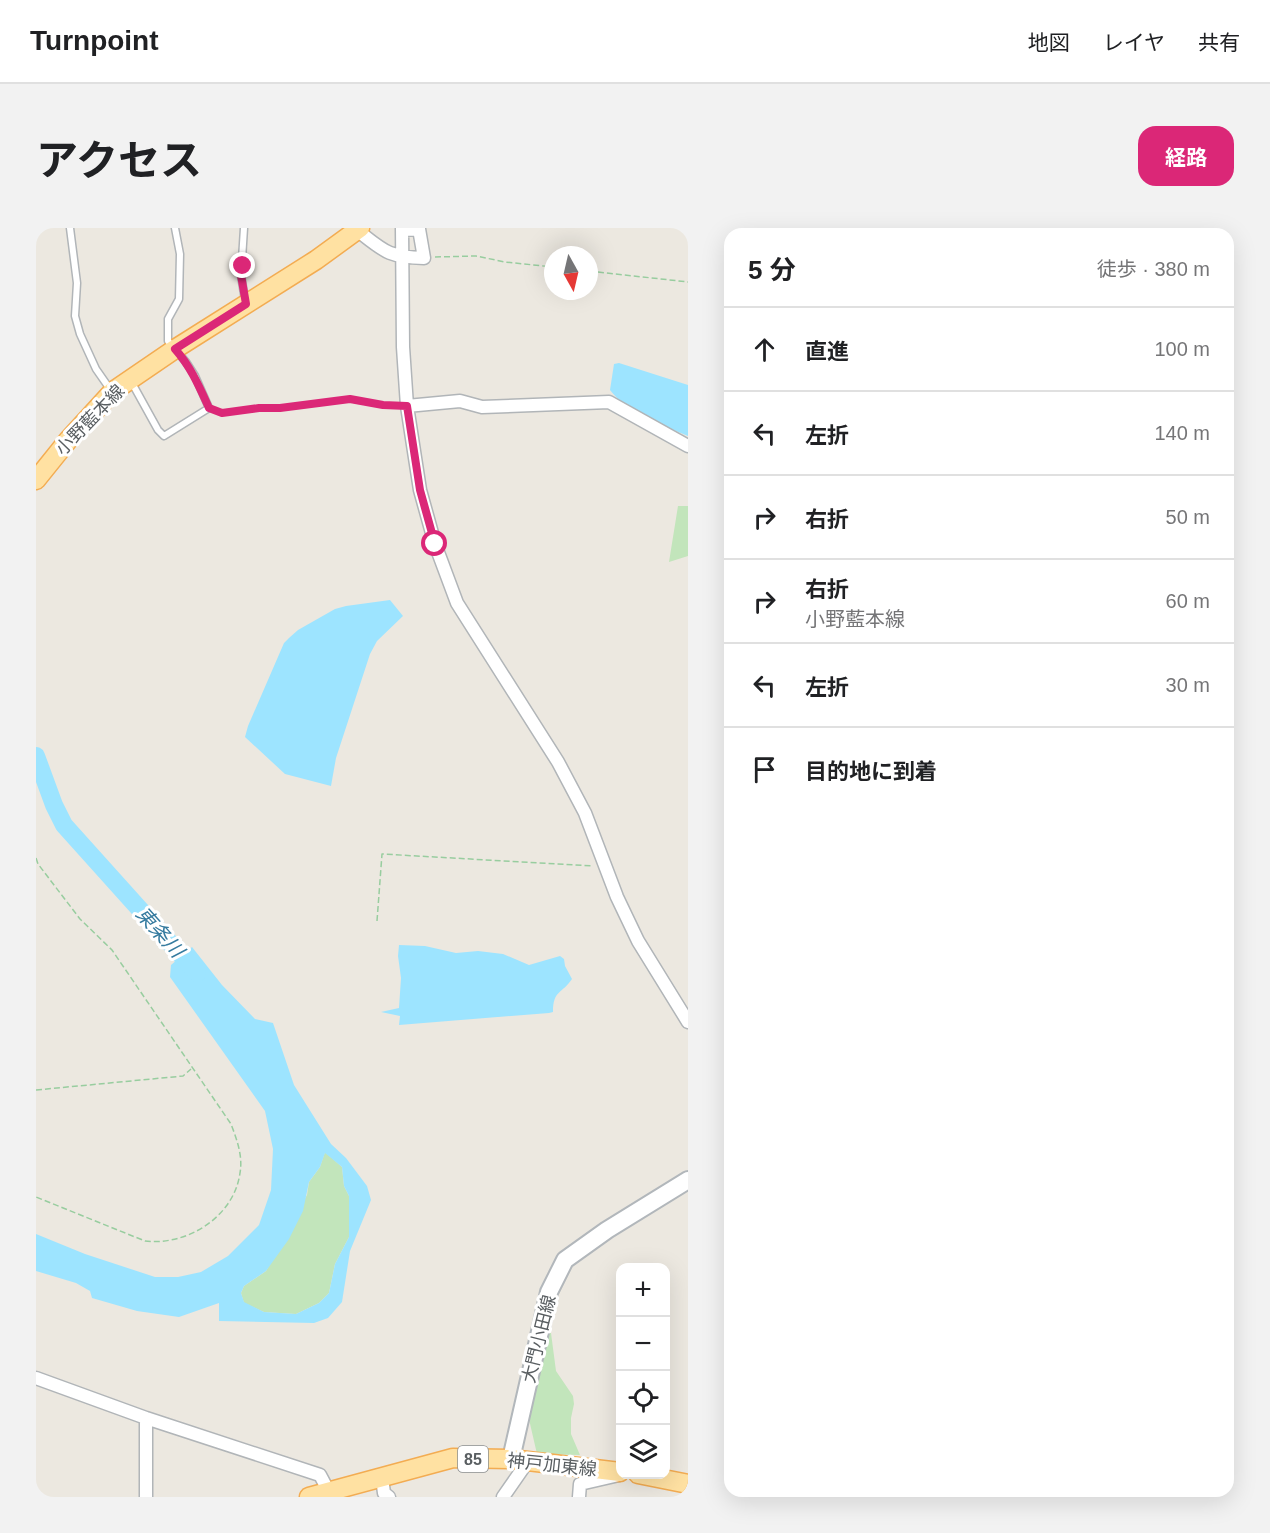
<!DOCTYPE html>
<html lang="ja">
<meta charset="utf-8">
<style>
:root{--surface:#fff;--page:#f2f2f2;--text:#202124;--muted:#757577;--line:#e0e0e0;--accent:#db2777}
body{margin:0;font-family:Helvetica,"Noto Sans JP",sans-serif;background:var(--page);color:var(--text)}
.controls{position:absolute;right:18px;bottom:18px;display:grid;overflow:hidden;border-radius:12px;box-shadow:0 6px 24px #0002}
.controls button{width:54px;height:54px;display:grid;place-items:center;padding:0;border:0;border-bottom:2px solid var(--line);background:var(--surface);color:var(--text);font:30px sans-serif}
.compass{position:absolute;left:508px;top:18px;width:54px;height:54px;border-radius:50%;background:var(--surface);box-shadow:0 6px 24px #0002;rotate:172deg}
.stop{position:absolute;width:18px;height:18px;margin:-14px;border:4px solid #db2777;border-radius:50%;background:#fff}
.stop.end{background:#db2777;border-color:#fff;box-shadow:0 2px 6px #0008}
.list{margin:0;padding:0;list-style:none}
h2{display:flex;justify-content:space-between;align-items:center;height:78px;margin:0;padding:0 24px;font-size:26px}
h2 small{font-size:20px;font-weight:400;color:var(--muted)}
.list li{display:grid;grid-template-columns:39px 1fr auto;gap:18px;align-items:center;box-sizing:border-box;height:84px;padding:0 24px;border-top:2px solid var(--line)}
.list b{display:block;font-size:22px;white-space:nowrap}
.list p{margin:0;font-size:20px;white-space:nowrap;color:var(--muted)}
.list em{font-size:20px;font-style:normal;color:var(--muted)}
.icon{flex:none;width:33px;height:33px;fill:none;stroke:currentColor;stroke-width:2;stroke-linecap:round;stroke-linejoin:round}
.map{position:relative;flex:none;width:652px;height:1269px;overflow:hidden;border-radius:18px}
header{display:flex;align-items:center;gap:36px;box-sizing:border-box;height:84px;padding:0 30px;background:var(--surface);border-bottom:2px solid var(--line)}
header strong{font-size:28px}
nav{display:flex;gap:33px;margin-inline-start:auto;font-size:21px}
.intro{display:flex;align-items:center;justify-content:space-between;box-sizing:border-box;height:144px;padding:0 36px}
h1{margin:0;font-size:42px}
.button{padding:15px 27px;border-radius:18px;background:var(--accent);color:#fff;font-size:21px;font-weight:700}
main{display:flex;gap:36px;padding:0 36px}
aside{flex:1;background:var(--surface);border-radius:18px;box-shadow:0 6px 24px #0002}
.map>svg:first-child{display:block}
.green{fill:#c2e5bb}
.water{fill:#9de4ff;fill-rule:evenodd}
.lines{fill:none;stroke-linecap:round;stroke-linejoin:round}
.river{stroke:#9de4ff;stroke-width:18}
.service-casing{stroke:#b1b5b8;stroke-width:9}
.minor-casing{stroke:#b1b5b8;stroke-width:15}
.secondary-casing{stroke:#b2b7bb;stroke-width:20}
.primary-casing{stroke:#f3ac52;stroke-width:21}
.path{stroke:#98cd9f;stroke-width:1.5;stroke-dasharray:6 3;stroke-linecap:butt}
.service{stroke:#fff;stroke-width:6}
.minor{stroke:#fff;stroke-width:12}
.secondary{stroke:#fff;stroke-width:16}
.primary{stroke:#ffe1a2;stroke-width:18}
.route{stroke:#db2777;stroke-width:8}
.labels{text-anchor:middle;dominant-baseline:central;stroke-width:6;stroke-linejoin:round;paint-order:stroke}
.shield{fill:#fff;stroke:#8b8e90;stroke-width:1.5}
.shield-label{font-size:16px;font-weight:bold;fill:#595e61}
.street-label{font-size:18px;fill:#595e61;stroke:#fff}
.water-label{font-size:20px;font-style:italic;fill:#367b9f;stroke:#fff}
</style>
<header>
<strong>Turnpoint</strong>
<nav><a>地図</a><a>レイヤ</a><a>共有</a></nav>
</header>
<div class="intro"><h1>アクセス</h1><a class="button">経路</a></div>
<main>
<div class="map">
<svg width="652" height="1269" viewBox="0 0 652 1269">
<rect width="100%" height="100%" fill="#ece8e0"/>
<!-- green -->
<path class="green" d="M642 278H652V328L633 334Z
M289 924 306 939 308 958 313 968V1009L299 1036 293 1065 283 1075 260 1086 228 1084 208 1075 205 1065 208 1058 230 1043 271 967 273 954 284 939Z
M507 1105H515L520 1143 537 1168 538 1176 535 1190V1206L544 1227 501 1226 492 1187Z"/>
<!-- water -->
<path class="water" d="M583 135 652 157V208C628 198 589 183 574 162L578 136Z
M354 372 367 388 341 413 334 426 300 530 295 558 249 546 209 509 212 498 248 415 253 410 262 402 299 381 310 378Z
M363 717 389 718 420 725 442 723 467 726 493 737 524 728 528 731 529 738 536 751C526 766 517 762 517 784L513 785 363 797 364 788 345 784 363 780 365 750 362 728Z
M156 719 186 757 219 791 237 795 258 857 295 916 310 930 331 958 335 972 314 1023 306 1074 292 1090 278 1095 183 1093V1075L143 1089 101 1083 56 1070 54 1063 40 1055 0 1043V1006L49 1026 119 1049H142L165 1044 192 1028 223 997 235 962 237 921 229 883 134 749 135 737ZM289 925 306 939 308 958 313 968V1009L299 1036 293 1065 283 1075 260 1086 228 1084 208 1074 205 1065 208 1058 230 1043 253 1011 267 983 273 954 284 939Z"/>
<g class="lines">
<!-- river -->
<path class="river" d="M0 528 18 577 28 597 161 745"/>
<!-- service casing -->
<g class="service-casing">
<path id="service" d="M34 0 41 55 39 88 44 106 60 141 76 164
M208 0 205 47 209 72
M96 155 122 202 128 208 173 180 159 148 150 134 132 113V91L143 71 144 26 139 0"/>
</g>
<!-- minor casing -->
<g class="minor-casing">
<path id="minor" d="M366 0 367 119 371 178 384 262 399 316 421 375 522 534 549 585 581 669 602 713 652 794
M321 2C349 24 352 29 388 30L383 1 366 2
M371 178 424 173 446 179 573 174 652 218
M0 1150 110 1190 284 1247 293 1264
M346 1250 348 1265 353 1269
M110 1269V1190
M467 1269 492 1233
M543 1269 544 1256 583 1247"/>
</g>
<!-- secondary casing -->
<g class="secondary-casing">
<path id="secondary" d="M475 1231 513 1064 529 1032 571 1002 652 952"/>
</g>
<!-- primary casing -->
<g class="primary-casing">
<path id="primary" d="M0 252 33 211 76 164 139 121 280 32 324 0
M602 1246 652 1256
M273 1269 417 1230 475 1231 584 1244"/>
</g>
<!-- path -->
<path class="path" d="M399 29 440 28 469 34 517 39
M553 43 652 54
M181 184 223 180H244L314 171 361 178
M0 630 2 636 44 691 76 722 195 896C201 912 207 928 204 945 198 989 151 1018 109 1013L0 969
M341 693 346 626 557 638
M0 862 147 848 155 841"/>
<!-- service -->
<use href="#service" class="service"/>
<!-- minor -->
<use href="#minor" class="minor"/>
<!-- secondary -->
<use href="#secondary" class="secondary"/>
<!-- primary -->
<use href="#primary" class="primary"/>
</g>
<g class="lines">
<!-- route -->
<path class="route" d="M207 38 205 47 210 76 139 121C155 139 163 158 173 180L186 185 223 180H244L314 171 347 177 371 178 384 262 399 316"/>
</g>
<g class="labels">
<!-- shield labels -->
<rect class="shield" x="422" y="1218" width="30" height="26" rx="4.5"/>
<g class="shield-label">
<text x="437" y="1231">85</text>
</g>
<!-- street labels -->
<g class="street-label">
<text transform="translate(54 192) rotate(-46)">小野藍本線</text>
<text transform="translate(503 1111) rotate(-76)">大門小田線</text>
<text transform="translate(516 1237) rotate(6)">神戸加東線</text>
</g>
<!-- water labels -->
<g class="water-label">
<text transform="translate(124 704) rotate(48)">東条川</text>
</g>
</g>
</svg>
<div class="controls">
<button>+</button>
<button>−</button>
<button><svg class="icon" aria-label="locate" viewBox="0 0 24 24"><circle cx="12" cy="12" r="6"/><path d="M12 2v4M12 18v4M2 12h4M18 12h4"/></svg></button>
<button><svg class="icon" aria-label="layers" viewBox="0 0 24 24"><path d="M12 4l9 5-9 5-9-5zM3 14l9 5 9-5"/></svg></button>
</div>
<svg class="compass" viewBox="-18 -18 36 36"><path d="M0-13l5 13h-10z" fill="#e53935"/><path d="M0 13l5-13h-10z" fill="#757577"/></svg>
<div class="stop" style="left:399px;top:316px"></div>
<div class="stop end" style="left:207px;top:38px"></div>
</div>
<aside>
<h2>5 分<small>徒歩 · 380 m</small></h2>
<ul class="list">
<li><svg class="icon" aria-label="ahead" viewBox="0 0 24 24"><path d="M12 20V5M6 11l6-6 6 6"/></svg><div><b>直進</b></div><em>100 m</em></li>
<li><svg class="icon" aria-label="left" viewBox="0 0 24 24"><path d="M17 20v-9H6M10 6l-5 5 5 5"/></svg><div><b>左折</b></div><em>140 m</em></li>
<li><svg class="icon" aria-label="right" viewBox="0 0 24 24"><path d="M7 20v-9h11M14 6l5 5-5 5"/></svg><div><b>右折</b></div><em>50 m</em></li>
<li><svg class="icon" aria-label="right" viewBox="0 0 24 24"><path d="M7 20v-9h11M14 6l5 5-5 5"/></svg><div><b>右折</b><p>小野藍本線</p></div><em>60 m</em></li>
<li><svg class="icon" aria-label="left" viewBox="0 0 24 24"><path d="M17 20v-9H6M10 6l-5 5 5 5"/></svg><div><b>左折</b></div><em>30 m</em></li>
<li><svg class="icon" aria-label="arrive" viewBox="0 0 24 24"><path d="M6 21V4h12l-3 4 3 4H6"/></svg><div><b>目的地に到着</b></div></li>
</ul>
</aside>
</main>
